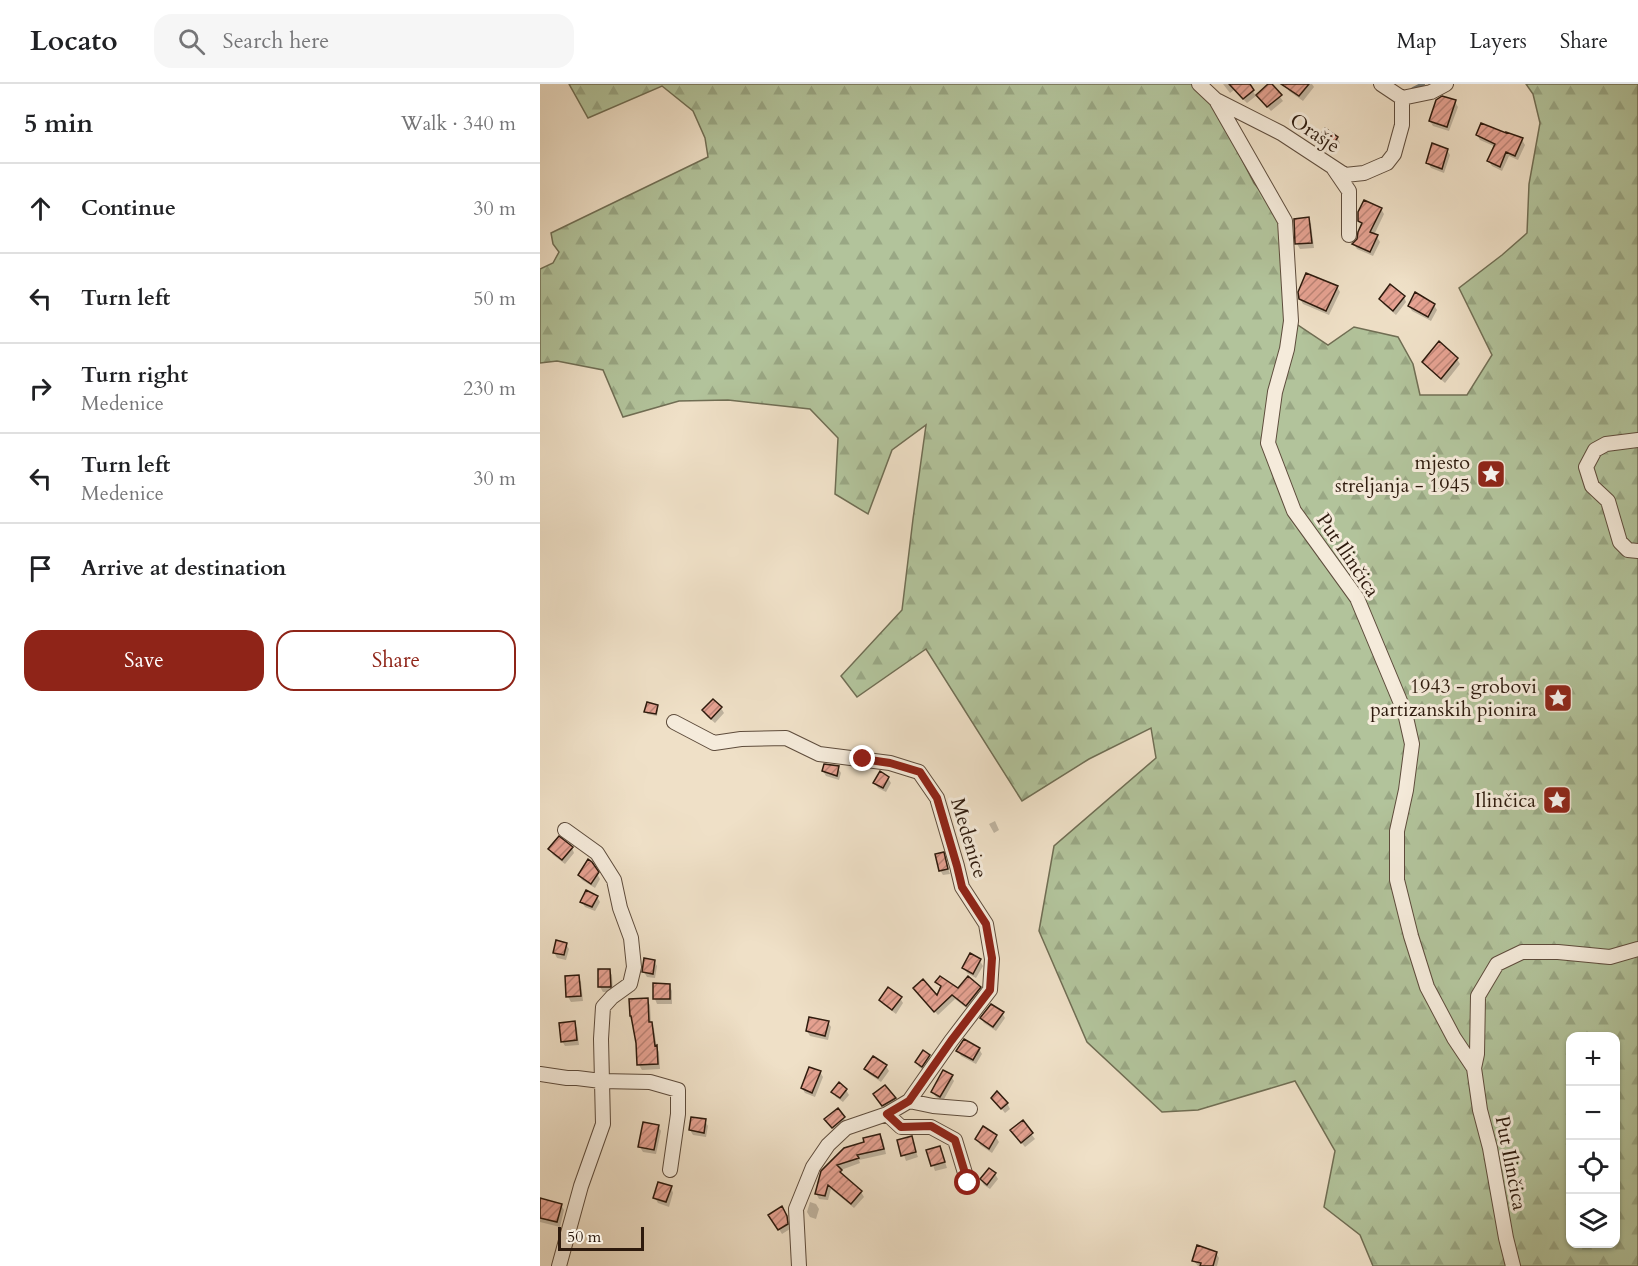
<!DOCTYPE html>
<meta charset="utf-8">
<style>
:root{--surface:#fff;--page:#f6f6f6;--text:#202124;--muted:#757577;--line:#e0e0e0;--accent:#8f2418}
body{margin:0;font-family:Cardo,serif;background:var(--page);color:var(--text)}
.controls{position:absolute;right:18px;bottom:18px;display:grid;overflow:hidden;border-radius:12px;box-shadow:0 2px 4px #0004}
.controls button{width:54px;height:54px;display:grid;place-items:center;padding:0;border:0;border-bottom:2px solid var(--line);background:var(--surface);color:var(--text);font:30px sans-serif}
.scale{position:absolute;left:18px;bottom:15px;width:86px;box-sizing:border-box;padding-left:6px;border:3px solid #2d1a0d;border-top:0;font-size:16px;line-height:21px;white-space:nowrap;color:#2d1a0d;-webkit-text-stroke:4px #f5ebdb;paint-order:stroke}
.stop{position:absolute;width:18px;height:18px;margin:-14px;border:4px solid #8f2418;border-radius:50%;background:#fff}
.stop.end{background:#8f2418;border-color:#fff;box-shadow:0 2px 6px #0008}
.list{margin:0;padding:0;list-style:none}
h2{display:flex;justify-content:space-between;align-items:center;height:78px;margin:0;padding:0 24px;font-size:26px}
h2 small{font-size:20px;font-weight:400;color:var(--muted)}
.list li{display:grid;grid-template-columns:39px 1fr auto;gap:18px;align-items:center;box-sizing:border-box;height:90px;padding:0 24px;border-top:2px solid var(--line)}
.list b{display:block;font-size:22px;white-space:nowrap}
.list p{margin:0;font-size:20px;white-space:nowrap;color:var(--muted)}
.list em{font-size:20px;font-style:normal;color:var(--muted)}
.actions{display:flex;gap:12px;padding:18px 24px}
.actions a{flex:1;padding:14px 0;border:2px solid var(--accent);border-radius:18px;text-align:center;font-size:21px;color:var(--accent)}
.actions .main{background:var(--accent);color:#fff}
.icon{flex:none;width:33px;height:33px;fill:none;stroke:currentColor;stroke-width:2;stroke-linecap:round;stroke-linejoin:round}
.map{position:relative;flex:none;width:1098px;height:1182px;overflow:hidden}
header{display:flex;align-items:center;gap:36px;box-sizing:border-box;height:84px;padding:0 30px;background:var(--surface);border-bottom:2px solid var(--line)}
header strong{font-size:28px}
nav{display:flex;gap:33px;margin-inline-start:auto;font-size:21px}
.search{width:420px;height:54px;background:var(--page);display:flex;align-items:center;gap:15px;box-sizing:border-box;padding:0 21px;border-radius:18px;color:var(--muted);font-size:22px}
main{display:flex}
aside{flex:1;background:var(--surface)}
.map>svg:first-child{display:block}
.forest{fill:url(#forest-firs);stroke:#706e54;stroke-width:1.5;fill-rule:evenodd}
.shadow{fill:#0003}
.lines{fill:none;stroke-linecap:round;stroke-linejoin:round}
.stream{stroke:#717a78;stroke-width:4}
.building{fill:url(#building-hatch);stroke:#2d1a0d;stroke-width:1.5}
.minor-casing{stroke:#5e4c3c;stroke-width:16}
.minor{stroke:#f5ebdb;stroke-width:14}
.route{stroke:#8f2418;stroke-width:8}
.labels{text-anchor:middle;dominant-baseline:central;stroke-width:6;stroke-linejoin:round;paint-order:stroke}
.street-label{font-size:20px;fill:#2d1a0d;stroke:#f5ebdb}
.poi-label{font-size:20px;fill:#2d1a0d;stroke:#f5ebdb;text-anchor:end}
</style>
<header>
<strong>Locato</strong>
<div class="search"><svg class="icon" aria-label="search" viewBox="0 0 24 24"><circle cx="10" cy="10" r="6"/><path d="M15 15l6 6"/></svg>Search here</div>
<nav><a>Map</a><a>Layers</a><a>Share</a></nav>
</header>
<main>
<aside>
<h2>5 min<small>Walk · 340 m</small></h2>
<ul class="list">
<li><svg class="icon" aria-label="ahead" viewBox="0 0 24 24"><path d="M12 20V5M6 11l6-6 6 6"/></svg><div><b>Continue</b></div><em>30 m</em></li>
<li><svg class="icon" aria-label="left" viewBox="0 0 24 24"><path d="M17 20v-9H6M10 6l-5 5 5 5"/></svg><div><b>Turn left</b></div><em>50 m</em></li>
<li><svg class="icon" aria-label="right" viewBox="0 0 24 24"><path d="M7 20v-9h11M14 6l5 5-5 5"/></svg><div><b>Turn right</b><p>Medenice</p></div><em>230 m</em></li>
<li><svg class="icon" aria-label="left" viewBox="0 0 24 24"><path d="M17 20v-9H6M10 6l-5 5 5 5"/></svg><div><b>Turn left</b><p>Medenice</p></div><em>30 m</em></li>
<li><svg class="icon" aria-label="arrive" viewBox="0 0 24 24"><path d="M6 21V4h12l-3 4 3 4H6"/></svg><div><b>Arrive at destination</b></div></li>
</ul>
<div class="actions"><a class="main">Save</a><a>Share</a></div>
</aside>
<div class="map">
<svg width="1098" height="1182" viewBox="0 0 1098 1182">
<defs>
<pattern id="forest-firs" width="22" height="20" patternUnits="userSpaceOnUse" patternTransform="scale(1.5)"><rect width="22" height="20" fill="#b2c39b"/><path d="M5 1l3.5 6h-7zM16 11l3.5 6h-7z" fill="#99a784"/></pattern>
<pattern id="building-hatch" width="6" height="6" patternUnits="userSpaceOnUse" patternTransform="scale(1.5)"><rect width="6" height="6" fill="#e6a292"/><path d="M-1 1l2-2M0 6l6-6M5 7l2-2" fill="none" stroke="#bb8376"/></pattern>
</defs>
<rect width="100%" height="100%" fill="#efe0c7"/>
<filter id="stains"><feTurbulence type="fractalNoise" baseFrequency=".00333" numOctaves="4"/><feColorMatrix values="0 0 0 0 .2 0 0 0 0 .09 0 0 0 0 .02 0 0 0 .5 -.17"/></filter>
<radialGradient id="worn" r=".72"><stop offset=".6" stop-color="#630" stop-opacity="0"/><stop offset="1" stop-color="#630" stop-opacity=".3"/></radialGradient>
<!-- forest -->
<path class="forest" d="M29 0H659L673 19 714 99 745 137 752 237 788 261 814 243 858 253 873 280 880 311H927L952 271 919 204 962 171 987 149 989 100 1000 39 993 10 986 0H1098V1182H833L820 1151 784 1123 795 1067 755 997 658 1026 622 1028 547 958 499 847 514 762 616 674 611 644 549 675 482 717 386 565 317 613 301 592 362 526 373 435 386 341 352 366 328 430 295 410 298 354 270 325 188 316 139 317 83 333 63 286 17 277 0 279V185L13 179 19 168 13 160 11 149 168 73 165 54 153 27 122 2 48 34ZM1030 952H1076V1160H1030Z"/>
<!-- shadow -->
<path class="shadow" d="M683 0H708L716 12 707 19 694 6 690 9Z
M730 0 743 17 731 27 721 16Z
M747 0H772L774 3 763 17 749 7 746 2Z
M915 18 918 23 909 47 893 42 890 37Z
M937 51 982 56 985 61 978 76 969 72 962 87 952 82 949 77 956 63 940 56Z
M797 54 800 59 792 71 780 64 777 59Z
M907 66 910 71 904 89 891 84 888 79Z
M841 125 844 130 834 151 837 153 840 158 833 172 817 165 814 160 818 156 823 142 819 136Z
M768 135 771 140 774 164 760 165 757 160Z
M797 203 800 208 789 231 763 220 760 215Z
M864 213 866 218 856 231 843 220 840 215Z
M894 221 897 226 891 237 872 227 869 222Z
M917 275 920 280 905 299 887 283 884 278Z
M117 622 118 625 117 632 107 630 106 628Z
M181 624 184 629 175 639 167 632 164 626Z
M298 684 301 689 299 696 286 692 283 687Z
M348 694 351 699 346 708 338 704 335 699Z
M455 737 459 746 454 749 449 740Z
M32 764 34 769 25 780 13 771 10 766Z
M403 770 410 790 403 791 400 786Z
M51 779 60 795 55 804 42 796 39 791Z
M57 813 60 818 55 827 45 823 42 818Z
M26 860 29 865 26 876 17 874 14 868Z
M114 877 117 882 115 894 107 893 104 888Z
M440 877 443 882 436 894 427 889 424 884Z
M69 886 72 891 73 908H63L60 903Z
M38 893 41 898 43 917 31 918 28 913Z
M397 898 418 906 440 903 443 908 429 926 415 915 398 931 375 905 397 913 402 904Z
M129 901 132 907V920H117L115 915Z
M360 914 363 919 356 930 344 921 341 916Z
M107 916 110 921 111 939 114 945 117 964 119 968 120 985 102 986 99 981 97 958Z
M462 929 465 934 456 947 444 939 441 934Z
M288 938 291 943 288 956 270 952 267 947Z
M34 939 37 944 39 961 25 962 22 957Z
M439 965 442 970 436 980 421 972 418 967Z
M389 972 392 977 385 987 379 983 376 978Z
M346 982 349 987 341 998 329 990 326 985Z
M280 988 283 993 275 1013 265 1009 262 1004Z
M411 992 414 997 403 1017 396 1013 393 1008Z
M299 1000 306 1006 309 1011 303 1018 296 1013 293 1008Z
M453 1014 467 1019 470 1025 465 1029Z
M354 1015 357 1020 346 1026 338 1016Z
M298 1026 307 1039 295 1048 289 1040Z
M165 1037 168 1042 166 1053 153 1051 150 1046Z
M482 1038 495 1055 485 1063 475 1051Z
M118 1042 121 1047 116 1070 103 1068 100 1063Z
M444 1045 456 1053 459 1058 452 1069 440 1061 437 1055Z
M340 1051 343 1056 346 1070 319 1076 320 1079 301 1086 295 1095 302 1089 321 1108 324 1113 314 1124 291 1105 288 1116 279 1115 276 1109 282 1088 326 1059Z
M371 1054 378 1073 366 1077 359 1057Z
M400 1063 407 1084 395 1087 388 1067Z
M455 1090 458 1095 450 1105 444 1101 441 1096Z
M131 1103 133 1109 129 1123 118 1119 115 1114Z
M0 1115 21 1121 24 1126 20 1143 0 1138Z
M270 1118 276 1120 279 1125 276 1135 270 1133 267 1128Z
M241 1124 249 1138 250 1145 242 1150 230 1131Z
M676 1169 679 1174 677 1182H658L654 1177Z"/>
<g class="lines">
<!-- stream -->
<path class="stream" d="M873 5 883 0"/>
</g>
<!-- building -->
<path class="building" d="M689 0H710L714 6 703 15Z
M728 0H732L742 11 727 23 716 11Z
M741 0H769L759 12Z
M902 12 916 16 907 43 889 37 896 16Z
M941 39 966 49V48L983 54 975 72 966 68 960 83 947 77 955 60 936 51Z
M785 44 798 53 789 67 775 59Z
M892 59 908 65 902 85 886 79Z
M824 116 842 124 830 148 838 151 830 168 812 160 817 155 818 148 822 139 818 137V128Z
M769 133 772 159 755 160 754 135Z
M766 189 798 202 786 227 759 215 758 208Z
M850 200 865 212 853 227 839 215Z
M875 208 895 220 888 233 868 222Z
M899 257 918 274 901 295 882 278Z
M173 615 182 623 171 635 162 626Z
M107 618 118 621 116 630 104 628Z
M284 680 299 682 297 692 282 687Z
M340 687 349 693 343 704 333 699Z
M19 752 33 763 22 776 8 765Z
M404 768 408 785 399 787 395 770Z
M48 775 52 778 59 788 51 800 38 791Z
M46 806 58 812 52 823 40 818Z
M16 856 27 859 24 871 13 869Z
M430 869 441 875 433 890 422 884Z
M104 874 115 876 113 890 102 888Z
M58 885H70L71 903H58Z
M39 891 41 912 26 913 25 892Z
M400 892 418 904 428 892 441 903 426 922 412 911 394 928 373 904 383 895 397 911 401 902 395 898Z
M113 899 130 900V915H113Z
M348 903 362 913 352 926 339 916Z
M108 914 109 938H112L115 962 117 961 118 980 97 981 96 959 91 932H90L89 915Z
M451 920 464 928 453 943 440 934Z
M269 933 289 937 285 952 266 947Z
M35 937 37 956 21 958 19 939Z
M424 955 440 964 433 976 416 967Z
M383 966 390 971 382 983 375 978Z
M333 972 347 981 338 994 324 985Z
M269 983 281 987 272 1009 261 1004Z
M403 986 413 991 400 1013 391 1008Z
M299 998 307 1005 300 1014 291 1008Z
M345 1001 356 1014 342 1022 333 1010Z
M457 1007 468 1019 461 1025 451 1014Z
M298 1024 305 1033 292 1044 284 1035Z
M151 1033 166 1035 164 1049 149 1046Z
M483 1036 493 1049 481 1059 470 1046Z
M103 1038 119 1041 114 1066 98 1063Z
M443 1042 457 1051 449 1065 435 1055Z
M340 1050 344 1065 317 1071 319 1074 297 1081 302 1086 300 1088 322 1107 311 1120 288 1101 285 1112 275 1110 281 1087 304 1064 324 1058 323 1054Z
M372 1052 376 1068 361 1072 357 1056Z
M400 1062 405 1078 391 1082 386 1066Z
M449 1084 456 1089 447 1101 440 1095Z
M118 1098 132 1102 126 1118 113 1114Z
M0 1114 22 1120 17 1138 0 1134Z
M242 1122 247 1132 248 1140 238 1146 228 1131Z
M657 1161 677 1168 673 1182H660L661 1179 652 1177Z"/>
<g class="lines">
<!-- minor casing -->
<g class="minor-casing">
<path id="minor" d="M659 0 676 16 741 49 805 91 824 89 847 79 854 70 862 41V14L891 8 906 0
M841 0 862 14
M676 16 745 137 751 237 747 265 735 308 728 359 754 427 817 514 865 629 872 660 866 706 857 747V796L871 852 887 903 914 954 934 984
M794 85 809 107V151
M1098 356 1066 360 1055 366 1046 383 1052 402 1068 417 1080 458 1088 466 1098 467
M134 638 174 659 201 655 246 654 279 670 350 679 379 688 397 714 417 782 422 803 446 840 452 875 450 906 411 957 369 1017 347 1030 306 1044 288 1061 273 1083 256 1125 259 1182
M0 990 27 994H37L61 997 110 998 138 1006V1030L130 1086
M369 1017 393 1022 430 1025
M347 1030 361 1043H391L415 1056 428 1099
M19 1182 41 1102 63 1040 61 955 63 923 72 913 90 900 94 883 91 854 80 824 74 796 57 769 25 746
M973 1182 966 1154 950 1064 940 1026 934 984 937 970 938 912 957 880 982 868H1018L1070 873 1098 865"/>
</g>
<!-- minor -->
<use href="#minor" class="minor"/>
</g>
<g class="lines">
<!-- route -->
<path class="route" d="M323 675 350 679 380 688 397 714 417 782 422 803 446 840 452 874 450 906 411 957 369 1017 347 1030 361 1043 391 1042 415 1056 428 1099"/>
</g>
<!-- icons -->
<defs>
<g id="sight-square" transform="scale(1.5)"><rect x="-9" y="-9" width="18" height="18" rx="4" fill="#8f2418" stroke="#f5ebdb"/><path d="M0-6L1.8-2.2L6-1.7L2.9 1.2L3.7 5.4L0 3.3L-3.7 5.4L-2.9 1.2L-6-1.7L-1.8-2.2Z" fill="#fff"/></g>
</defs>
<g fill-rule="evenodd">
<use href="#sight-square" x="951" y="390"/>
<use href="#sight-square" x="1018" y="614"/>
<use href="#sight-square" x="1017" y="716"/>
</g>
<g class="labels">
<!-- street labels -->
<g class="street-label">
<text transform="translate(775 49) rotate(33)">Orašje</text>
<text transform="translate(808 471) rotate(56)">Put Ilinčica</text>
<text transform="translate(429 754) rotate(73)">Medenice</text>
<text transform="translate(971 1079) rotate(79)">Put Ilinčica</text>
</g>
<!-- poi labels -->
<g class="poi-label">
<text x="930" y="378">mjesto<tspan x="930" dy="23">streljanja - 1945</tspan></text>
<text x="997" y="602">1943 - grobovi<tspan x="997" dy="23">partizanskih pionira</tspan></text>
<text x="996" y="716">Ilinčica</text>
</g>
</g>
<rect width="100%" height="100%" filter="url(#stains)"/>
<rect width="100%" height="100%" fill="url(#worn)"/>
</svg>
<div class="controls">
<button>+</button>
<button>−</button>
<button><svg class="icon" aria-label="locate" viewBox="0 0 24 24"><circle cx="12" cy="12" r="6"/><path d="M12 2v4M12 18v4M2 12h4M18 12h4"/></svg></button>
<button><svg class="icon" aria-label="layers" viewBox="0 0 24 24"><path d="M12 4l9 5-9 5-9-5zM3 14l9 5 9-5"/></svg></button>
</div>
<div class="scale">50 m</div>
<div class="stop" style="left:428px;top:1099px"></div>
<div class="stop end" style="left:323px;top:675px"></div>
</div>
</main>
